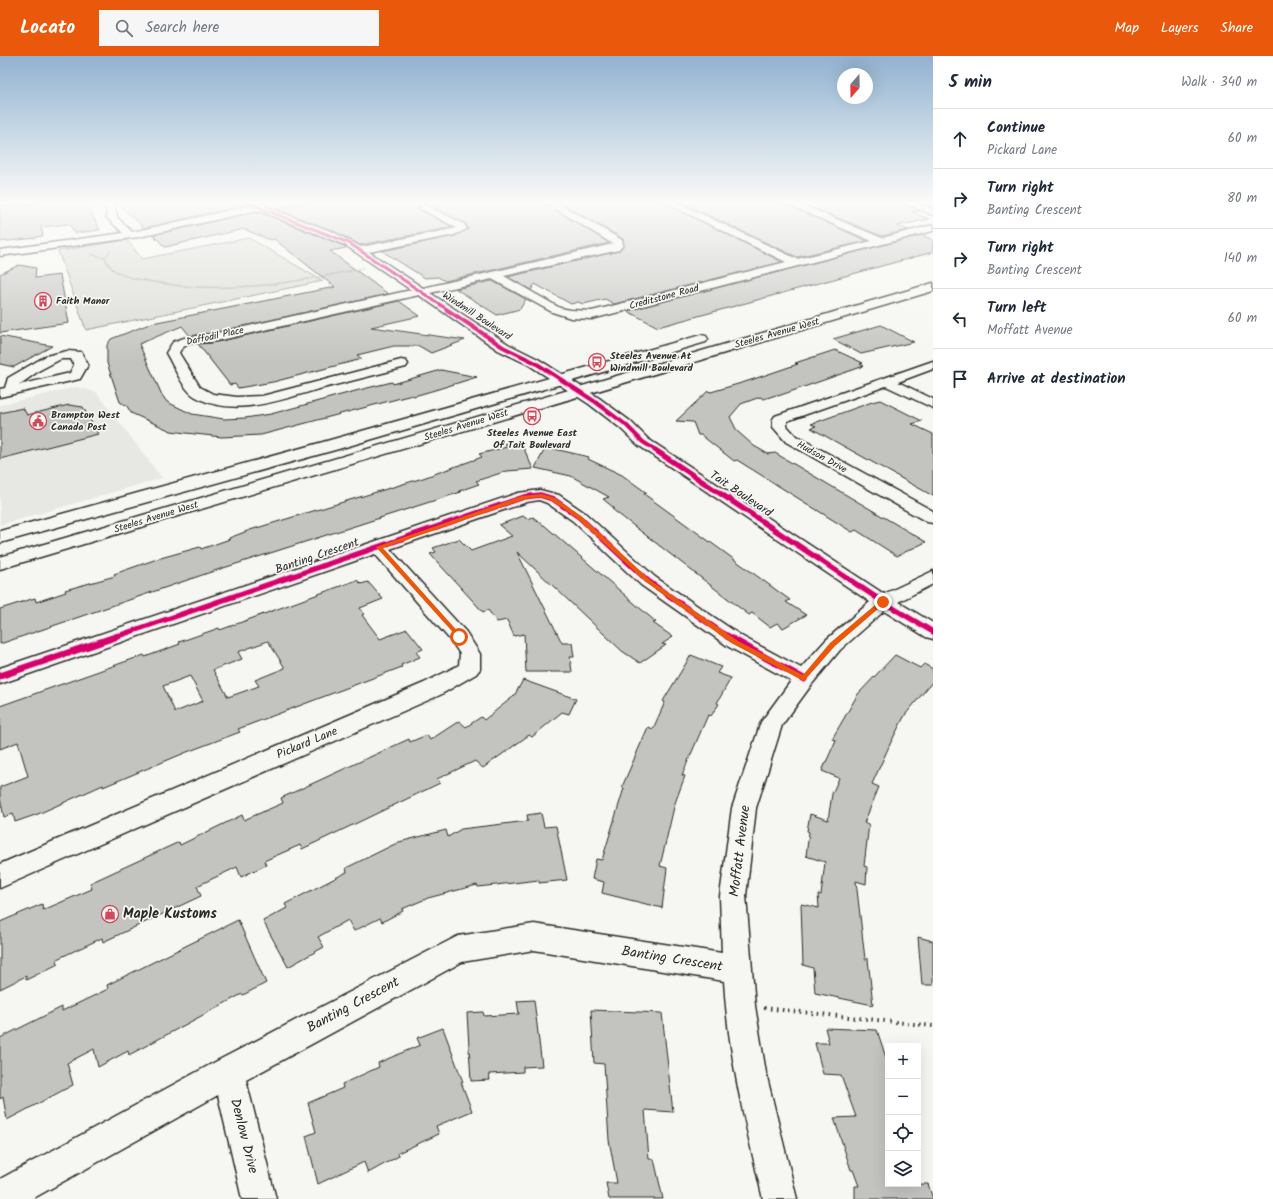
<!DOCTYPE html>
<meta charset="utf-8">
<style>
:root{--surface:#fff;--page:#f6f6f7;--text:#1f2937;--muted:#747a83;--line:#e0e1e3;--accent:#ea580c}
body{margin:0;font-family:Kalam,sans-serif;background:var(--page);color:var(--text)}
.controls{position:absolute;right:12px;bottom:12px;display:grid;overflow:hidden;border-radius:0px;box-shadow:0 4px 16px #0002}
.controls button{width:36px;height:36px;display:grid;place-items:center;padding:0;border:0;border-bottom:1px solid var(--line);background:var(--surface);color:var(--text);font:20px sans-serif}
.compass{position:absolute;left:837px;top:12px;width:36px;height:36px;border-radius:50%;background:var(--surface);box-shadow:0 4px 16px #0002;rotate:200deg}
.stop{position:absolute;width:12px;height:12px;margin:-9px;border:3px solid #ea580c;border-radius:50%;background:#fff}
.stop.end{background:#ea580c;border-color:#fff;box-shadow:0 1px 4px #0008}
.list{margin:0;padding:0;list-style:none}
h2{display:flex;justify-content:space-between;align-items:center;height:52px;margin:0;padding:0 16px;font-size:17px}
h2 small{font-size:13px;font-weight:400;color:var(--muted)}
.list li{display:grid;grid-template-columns:26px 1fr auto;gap:12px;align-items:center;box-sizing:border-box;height:60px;padding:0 16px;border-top:1px solid var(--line)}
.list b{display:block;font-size:15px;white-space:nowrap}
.list p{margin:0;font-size:13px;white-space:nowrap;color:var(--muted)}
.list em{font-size:13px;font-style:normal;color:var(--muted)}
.icon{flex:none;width:22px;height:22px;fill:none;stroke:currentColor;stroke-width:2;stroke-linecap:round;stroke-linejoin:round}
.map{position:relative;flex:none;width:933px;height:1143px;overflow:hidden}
header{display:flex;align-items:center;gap:24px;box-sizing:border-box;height:56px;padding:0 20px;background:var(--accent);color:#fff}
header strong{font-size:19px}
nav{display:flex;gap:22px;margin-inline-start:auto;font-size:14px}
.search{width:280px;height:36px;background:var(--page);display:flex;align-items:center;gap:10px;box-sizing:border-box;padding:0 14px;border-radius:0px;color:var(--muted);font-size:15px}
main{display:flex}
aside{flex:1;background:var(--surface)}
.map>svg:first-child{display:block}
.built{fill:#e7e7e3}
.green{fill:#d9d9d5;stroke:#828280}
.building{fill:#c3c3c0;stroke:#2b2b2b;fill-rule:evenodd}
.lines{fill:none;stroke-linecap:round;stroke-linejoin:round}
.minor-casing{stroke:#2b2b2b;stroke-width:3}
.major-casing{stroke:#2b2b2b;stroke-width:3}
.path-far1{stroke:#2b2b2b;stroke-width:1.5;stroke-dasharray:0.5 1.5;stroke-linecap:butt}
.path{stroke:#2b2b2b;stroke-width:4;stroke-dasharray:1.5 4.5;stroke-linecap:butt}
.minor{fill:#f6f6f2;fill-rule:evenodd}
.major{fill:#f6f6f2;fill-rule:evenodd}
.cycleway-far3-casing{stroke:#f6f6f2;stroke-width:4.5}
.cycleway-far2-casing{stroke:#f6f6f2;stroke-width:5.5}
.cycleway-far1-casing{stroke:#f6f6f2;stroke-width:8}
.cycleway-casing{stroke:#f6f6f2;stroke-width:10}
.cycleway-far3{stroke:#d6006c;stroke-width:3}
.cycleway-far2{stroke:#d6006c;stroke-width:4}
.cycleway-far1{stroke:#d6006c;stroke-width:5.5}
.cycleway{stroke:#d6006c;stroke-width:7}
.route{fill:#ea580c}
.labels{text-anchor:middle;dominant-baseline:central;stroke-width:3.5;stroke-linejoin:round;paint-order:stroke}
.far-street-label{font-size:10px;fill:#2b2b2b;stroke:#f6f6f2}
.far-poi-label{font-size:10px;font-weight:bold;fill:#2b2b2b;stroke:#f6f6f2;text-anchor:start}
.street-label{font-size:12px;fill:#2b2b2b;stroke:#f6f6f2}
.near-street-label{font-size:14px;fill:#2b2b2b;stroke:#f6f6f2}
.near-poi-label{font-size:14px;font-weight:bold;fill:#2b2b2b;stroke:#f6f6f2;text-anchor:start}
</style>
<header>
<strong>Locato</strong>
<div class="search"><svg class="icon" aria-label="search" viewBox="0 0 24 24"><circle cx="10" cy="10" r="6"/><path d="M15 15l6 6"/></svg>Search here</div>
<nav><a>Map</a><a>Layers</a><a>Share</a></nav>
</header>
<main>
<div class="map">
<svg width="933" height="1143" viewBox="0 0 933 1143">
<rect width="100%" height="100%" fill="#f6f6f2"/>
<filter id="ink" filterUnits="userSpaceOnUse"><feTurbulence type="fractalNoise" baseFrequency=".025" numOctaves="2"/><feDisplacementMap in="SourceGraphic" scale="8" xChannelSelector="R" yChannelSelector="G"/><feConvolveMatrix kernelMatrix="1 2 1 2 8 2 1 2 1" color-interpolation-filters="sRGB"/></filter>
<g filter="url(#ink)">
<!-- built -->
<path class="built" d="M76 331 96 336 162 422 0 469V349Z"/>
<!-- green -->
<path class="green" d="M249 182 323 225 86 274 58 195 127 184 142 203Z"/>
<!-- building -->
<path class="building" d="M59 145H85L100 174 75 177 69 168 41 171 43 180 36 181V182L0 186V150Z
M116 145H238L245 149 144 172Z
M323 145H542L609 187 445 225 438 221 425 222 382 195 455 180 468 173 465 167 423 148 418 151V153L453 171 360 189 334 175 276 153 307 146 313 148Z
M557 145H661L782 206 614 248 605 243 583 248 578 246 571 248 535 228 531 234 508 221 619 195 624 189 623 183Z
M678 145H779L867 185 797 201Z
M796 145H899L920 155 912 156 929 163 897 170 908 174 882 180Z
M257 156V158L261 157 344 190 346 192 330 195 388 238 212 277 190 280 182 270 139 288 162 339 167 346 192 358 224 363 245 362 271 358 359 334 392 326 393 328 441 314 477 321 435 334 414 340 412 339 261 379 222 381 186 377 171 375 131 357 127 350 120 346 107 307V289L111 283 152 267 335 231 274 183 270 184 244 173 165 191 153 179Z
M922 179 933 184V196L658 271 627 255Z
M19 209 36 212 35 222 60 219 69 267 0 277V218Z
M492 225 526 243 520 253 497 259 456 233Z
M399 245 420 260 371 271 465 284 431 297 419 290H394L357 299 362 303 273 326 238 332 235 328 230 329 198 288 212 287Z
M881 269 914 286 861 298 833 283Z
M0 280 52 290 14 311 0 308Z
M835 294 863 307 860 308 864 310 778 340 776 339 764 343 760 341 741 348 730 361 737 375 754 390 768 398 775 397 926 486 897 500 856 474 852 476 737 404 734 405 701 379H698L693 366 676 365 708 335 711 336 748 325 798 308 795 307Z
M880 344 922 365 912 368 933 378V440L811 372 816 370 811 368 872 346Z
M69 349 83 351 98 378 0 403V357L23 352 27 359Z
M521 386 533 413 507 415 476 425 479 428 459 435 461 436 211 516 0 588V553L35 542 36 546 66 536 65 534 115 520 114 518 157 503 200 491 201 493 230 483 229 482 250 474 423 422 482 401 479 398 507 391 505 387Z
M546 391 589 401 588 403 622 419 647 437 644 438 790 544 786 546 806 559 783 572 777 567 770 571 752 557 749 559 612 453 614 452 603 443 609 441 571 420 535 412Z
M523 460 527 463 533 461 543 469H544L656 566 653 567 673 581 662 588 666 589 640 607 622 595 517 496 562 587H572L574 601H570L572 616H526L524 578 514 580 507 564 497 566 488 554 483 556 430 498 436 496 433 492 459 483 471 495 512 480 499 469Z
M357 524 361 528 368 526 383 543 360 552 364 558 362 559 380 583 407 573 423 593 416 596 420 601 401 609 402 611 238 673 240 676 187 696 103 731V729L38 758 15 766 13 757 4 761 0 742V731L28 720 18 686 0 693V650L144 599 145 601 180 588 179 586 219 572 220 574ZM268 585 285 612 255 624 259 630 228 641 213 614 242 603 238 596ZM190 620 203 645 175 656 163 630Z
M691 599 721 611 717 617 731 622 717 647 719 648 711 660 708 659 682 719 685 720 675 747 660 810 667 812 662 852 602 837 604 826 592 823 596 803 602 804 624 732 622 731 648 671 653 673 665 646 663 645Z
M895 599 920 612 924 608 933 613V625L905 659 891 686 872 728 879 731 864 767 869 768 864 810 867 811 866 828 856 825 865 903H868L873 949 815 937 813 912 803 909 801 848 819 852 818 838 821 839 825 806 806 800 809 776 807 775 810 758 828 764 832 738 839 722 822 715 836 684 832 683 858 638Z
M523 624 576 643 569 658 562 656 532 681 529 679 483 712 475 705 437 723 440 727 361 765 302 793 300 789 264 805 266 809 241 821 237 811 197 830 201 840 103 886 102 882 57 903 58 908 26 924V920L0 933V866L42 848 43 854 92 833 90 827 179 786 180 789 242 759 244 764 283 747 281 742 409 683 410 686 427 679 430 684 459 665 466 671 481 661 484 664 514 640Z
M541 757 544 771 556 770 567 824 539 827V824L478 831 477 829 428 842 402 853 403 855 382 866 380 862 354 875 348 864 318 881 324 891 288 911 263 865 287 852 285 848 347 816 346 812 399 786 446 774 448 781 461 773 528 765 527 759Z
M238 864 266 927 243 939 242 938 129 999 128 995 98 1011 94 993 67 1007 73 1029 7 1064 3 1041 0 1043V982L62 951V955L108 933 107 929Z
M918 881 933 885V929H922Z
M534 944 542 1010 523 1011V1016L489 1018 490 1024 471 1025 467 957 483 956 484 960 519 958 517 945Z
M591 954 662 957 673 1056 645 1054 649 1103H654L663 1143H609L606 1127H617L609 1084 604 1008 594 1007Z
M443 972 463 1026H461L472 1055 436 1070 439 1078 398 1097 399 1100 368 1117 364 1106 318 1128 306 1080 316 1076 308 1047 343 1032 342 1028 379 1011 378 1007 420 989 417 982Z
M825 972 877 974 888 1008V1129L928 1128 933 1143H855V1130H859L853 1114H851L834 1062 856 1061 841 1019 823 1018 815 987H829Z"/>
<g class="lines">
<!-- minor casing -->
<g class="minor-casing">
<path id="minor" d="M105 145H114L117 161 132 176 249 150 239 145H252L265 148 266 151 333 176 361 191 457 172 419 152 424 149 427 150 464 168 467 173 454 179 369 196 423 232 613 188 543 145H554L622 184 623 189 619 194 504 220 560 252 571 254 592 255 786 206 662 145H674L797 203 872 185 780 145H792L882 182 933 169V175L592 263 571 262 552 256 492 223 430 237 508 288 538 303 599 342 630 365 648 383 884 538 933 515V528L898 546 933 567V583L926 581 884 555 840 594 812 628 782 669 756 752 746 840 755 950 766 1017 797 1143H763C746 1071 728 999 724 925L534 894 462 906 246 1024 276 1143H242L218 1039 32 1143H0V1123L217 1005 458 880 534 868 722 897 720 840 732 752 761 666 791 625 729 591 641 529 573 465 547 447 539 444 527 446 390 493 466 576 480 598V613L476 618 440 639 0 832V808L424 627 459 609 460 598 452 586 375 498 0 628V612L518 437 540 434 559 439 585 457 655 521 743 581 801 612 826 584 870 546 638 389 619 371 589 348 529 309 498 294 419 239 212 286C201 286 184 285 179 297L200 331 213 338 237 341 262 340 401 304 406 305 408 308 406 311C378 318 351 325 323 332 285 342 235 363 196 341 183 334 174 310 166 297L173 286 184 282 212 278 411 234 345 189 258 154 139 181 0 200V194L123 177 107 162Z
M900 145H913L933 153V159Z
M67 295 81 296 88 309 80 323 0 341V333L5 332 8 322 46 300ZM61 303H71L74 309 70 317 19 329 40 314Z
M933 305V313L898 326 933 343V352L886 330 787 365V370L796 380 933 455V467L927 466 786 386 773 371V363L775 360Z"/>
</g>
<!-- major casing -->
<g class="major-casing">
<path id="major" d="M933 227V235L0 513V501Z
M701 279 706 280 708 283 706 286 335 394 0 487V475L323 386Z"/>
</g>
<!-- path-far1 -->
<path class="path-far1" d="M110 195 105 202C112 220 132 222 148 225 221 239 291 228 363 212
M90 198 105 202"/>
<!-- path -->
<path class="path" d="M764 952 933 970"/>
<!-- minor -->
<use href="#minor" class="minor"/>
<!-- major -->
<use href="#major" class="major"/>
<!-- cycleway-far3 casing -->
<g class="cycleway-far3-casing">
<path id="cycleway-far3" d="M243 145 349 187 448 254"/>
</g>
<!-- cycleway-far2 casing -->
<g class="cycleway-far2-casing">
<path id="cycleway-far2" d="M446 253 503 291 534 306 594 345 625 368 643 386 657 395"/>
</g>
<!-- cycleway-far1 casing -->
<g class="cycleway-far1-casing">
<path id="cycleway-far1" d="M655 394 883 546 933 576
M115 581 524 441 540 439 553 443 579 461 648 525 728 581"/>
</g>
<!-- cycleway casing -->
<g class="cycleway-casing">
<path id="cycleway" d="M727 580 804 623
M0 620 118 580"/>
</g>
<!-- cycleway-far3 -->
<use href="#cycleway-far3" class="cycleway-far3"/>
<!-- cycleway-far2 -->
<use href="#cycleway-far2" class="cycleway-far2"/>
<!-- cycleway-far1 -->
<use href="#cycleway-far1" class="cycleway-far1"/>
<!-- cycleway -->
<use href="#cycleway" class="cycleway"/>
</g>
</g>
<!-- sky -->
<linearGradient id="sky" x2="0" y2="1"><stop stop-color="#91b2d0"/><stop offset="0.48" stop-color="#fbfbf9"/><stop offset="1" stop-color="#fbfbf9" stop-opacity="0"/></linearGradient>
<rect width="933" height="305" fill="url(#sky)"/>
<!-- route -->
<path class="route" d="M542 438 555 442 581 460 650 524 738 585 803 619 830 587 881 544 886 546 835 590 804 625 733 588 646 526 577 462 551 444 540 441 525 443 383 492 461 579 462 581 459 583 376 491 522 440Z"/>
<!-- icons -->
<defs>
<g id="building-ring" transform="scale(0.9)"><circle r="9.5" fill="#f6f6f2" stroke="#d1495b" stroke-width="1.5"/><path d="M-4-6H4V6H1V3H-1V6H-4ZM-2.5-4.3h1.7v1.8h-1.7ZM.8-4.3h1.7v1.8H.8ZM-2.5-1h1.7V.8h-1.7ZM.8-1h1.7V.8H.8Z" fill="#d1495b"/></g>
<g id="bus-ring" transform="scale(0.9)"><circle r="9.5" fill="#f6f6f2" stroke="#d1495b" stroke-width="1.5"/><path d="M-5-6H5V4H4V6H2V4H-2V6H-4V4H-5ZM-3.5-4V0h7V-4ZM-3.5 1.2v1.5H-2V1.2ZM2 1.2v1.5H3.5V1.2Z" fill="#d1495b"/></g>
<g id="civic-ring" transform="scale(0.9)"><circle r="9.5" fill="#f6f6f2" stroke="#d1495b" stroke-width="1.5"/><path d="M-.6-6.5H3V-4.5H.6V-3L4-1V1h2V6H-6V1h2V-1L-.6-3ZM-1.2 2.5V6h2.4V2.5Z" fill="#d1495b"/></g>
<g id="shop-ring" transform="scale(0.9)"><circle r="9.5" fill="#f6f6f2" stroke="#d1495b" stroke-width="1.5"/><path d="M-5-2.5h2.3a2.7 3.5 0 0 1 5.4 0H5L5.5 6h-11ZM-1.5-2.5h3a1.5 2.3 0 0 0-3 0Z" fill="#d1495b"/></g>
</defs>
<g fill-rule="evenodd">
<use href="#building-ring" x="43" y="245"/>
<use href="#bus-ring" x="597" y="306"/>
<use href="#bus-ring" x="532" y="360"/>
<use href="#civic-ring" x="38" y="365"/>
<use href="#shop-ring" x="110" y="858"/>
</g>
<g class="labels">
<!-- far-street labels -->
<g class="far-street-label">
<text transform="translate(664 241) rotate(-15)">Creditstone Road</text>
<text transform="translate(477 260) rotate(33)">Windmill Boulevard</text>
<text transform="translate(777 277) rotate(-16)">Steeles Avenue West</text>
<text transform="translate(215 280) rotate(-12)">Daffodil Place</text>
<text transform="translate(466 369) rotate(-17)">Steeles Avenue West</text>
<text transform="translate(822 401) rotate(29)">Hudson Drive</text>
<text transform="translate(156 461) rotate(-17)">Steeles Avenue West</text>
</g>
<!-- far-poi labels -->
<g class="far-poi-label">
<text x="56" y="245">Faith Manor</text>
<text x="610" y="300">Steeles Avenue At<tspan x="610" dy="12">Windmill Boulevard</tspan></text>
<text x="51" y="359">Brampton West<tspan x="51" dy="12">Canada Post</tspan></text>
<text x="532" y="377" text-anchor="middle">Steeles Avenue East<tspan x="532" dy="12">Of Tait Boulevard</tspan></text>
</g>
<!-- street labels -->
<g class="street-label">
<text transform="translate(741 438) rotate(34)">Tait Boulevard</text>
<text transform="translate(317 500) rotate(-19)">Banting Crescent</text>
<text transform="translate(307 687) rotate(-23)">Pickard Lane</text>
</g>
<!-- near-street labels -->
<g class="near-street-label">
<text transform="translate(740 795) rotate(-83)">Moffatt Avenue</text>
<text transform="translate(672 903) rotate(9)">Banting Crescent</text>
<text transform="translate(353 949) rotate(-28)">Banting Crescent</text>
<text transform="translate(244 1080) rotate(76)">Denlow Drive</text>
</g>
<!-- near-poi labels -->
<g class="near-poi-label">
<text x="123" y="858">Maple Kustoms</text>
</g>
</g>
</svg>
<div class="controls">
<button>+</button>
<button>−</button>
<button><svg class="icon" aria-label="locate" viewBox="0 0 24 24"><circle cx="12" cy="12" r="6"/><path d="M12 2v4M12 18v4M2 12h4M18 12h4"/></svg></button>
<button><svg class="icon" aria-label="layers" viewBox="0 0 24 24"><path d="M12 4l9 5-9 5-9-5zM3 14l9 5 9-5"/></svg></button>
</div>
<svg class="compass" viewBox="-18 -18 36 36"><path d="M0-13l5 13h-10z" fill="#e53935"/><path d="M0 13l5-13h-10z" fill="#747a83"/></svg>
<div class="stop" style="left:459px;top:581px"></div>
<div class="stop end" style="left:883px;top:546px"></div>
</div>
<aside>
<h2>5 min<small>Walk · 340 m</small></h2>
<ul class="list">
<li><svg class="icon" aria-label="ahead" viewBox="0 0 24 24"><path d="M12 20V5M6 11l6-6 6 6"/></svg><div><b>Continue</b><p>Pickard Lane</p></div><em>60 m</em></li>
<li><svg class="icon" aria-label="right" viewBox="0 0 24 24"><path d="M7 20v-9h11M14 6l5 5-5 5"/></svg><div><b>Turn right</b><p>Banting Crescent</p></div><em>80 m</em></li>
<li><svg class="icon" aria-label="right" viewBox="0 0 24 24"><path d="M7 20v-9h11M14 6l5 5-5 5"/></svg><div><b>Turn right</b><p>Banting Crescent</p></div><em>140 m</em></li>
<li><svg class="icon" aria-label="left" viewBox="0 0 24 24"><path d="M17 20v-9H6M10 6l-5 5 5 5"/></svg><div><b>Turn left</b><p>Moffatt Avenue</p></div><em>60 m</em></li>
<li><svg class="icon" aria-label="arrive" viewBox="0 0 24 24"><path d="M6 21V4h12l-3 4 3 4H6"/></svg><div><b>Arrive at destination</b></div></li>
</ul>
</aside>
</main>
